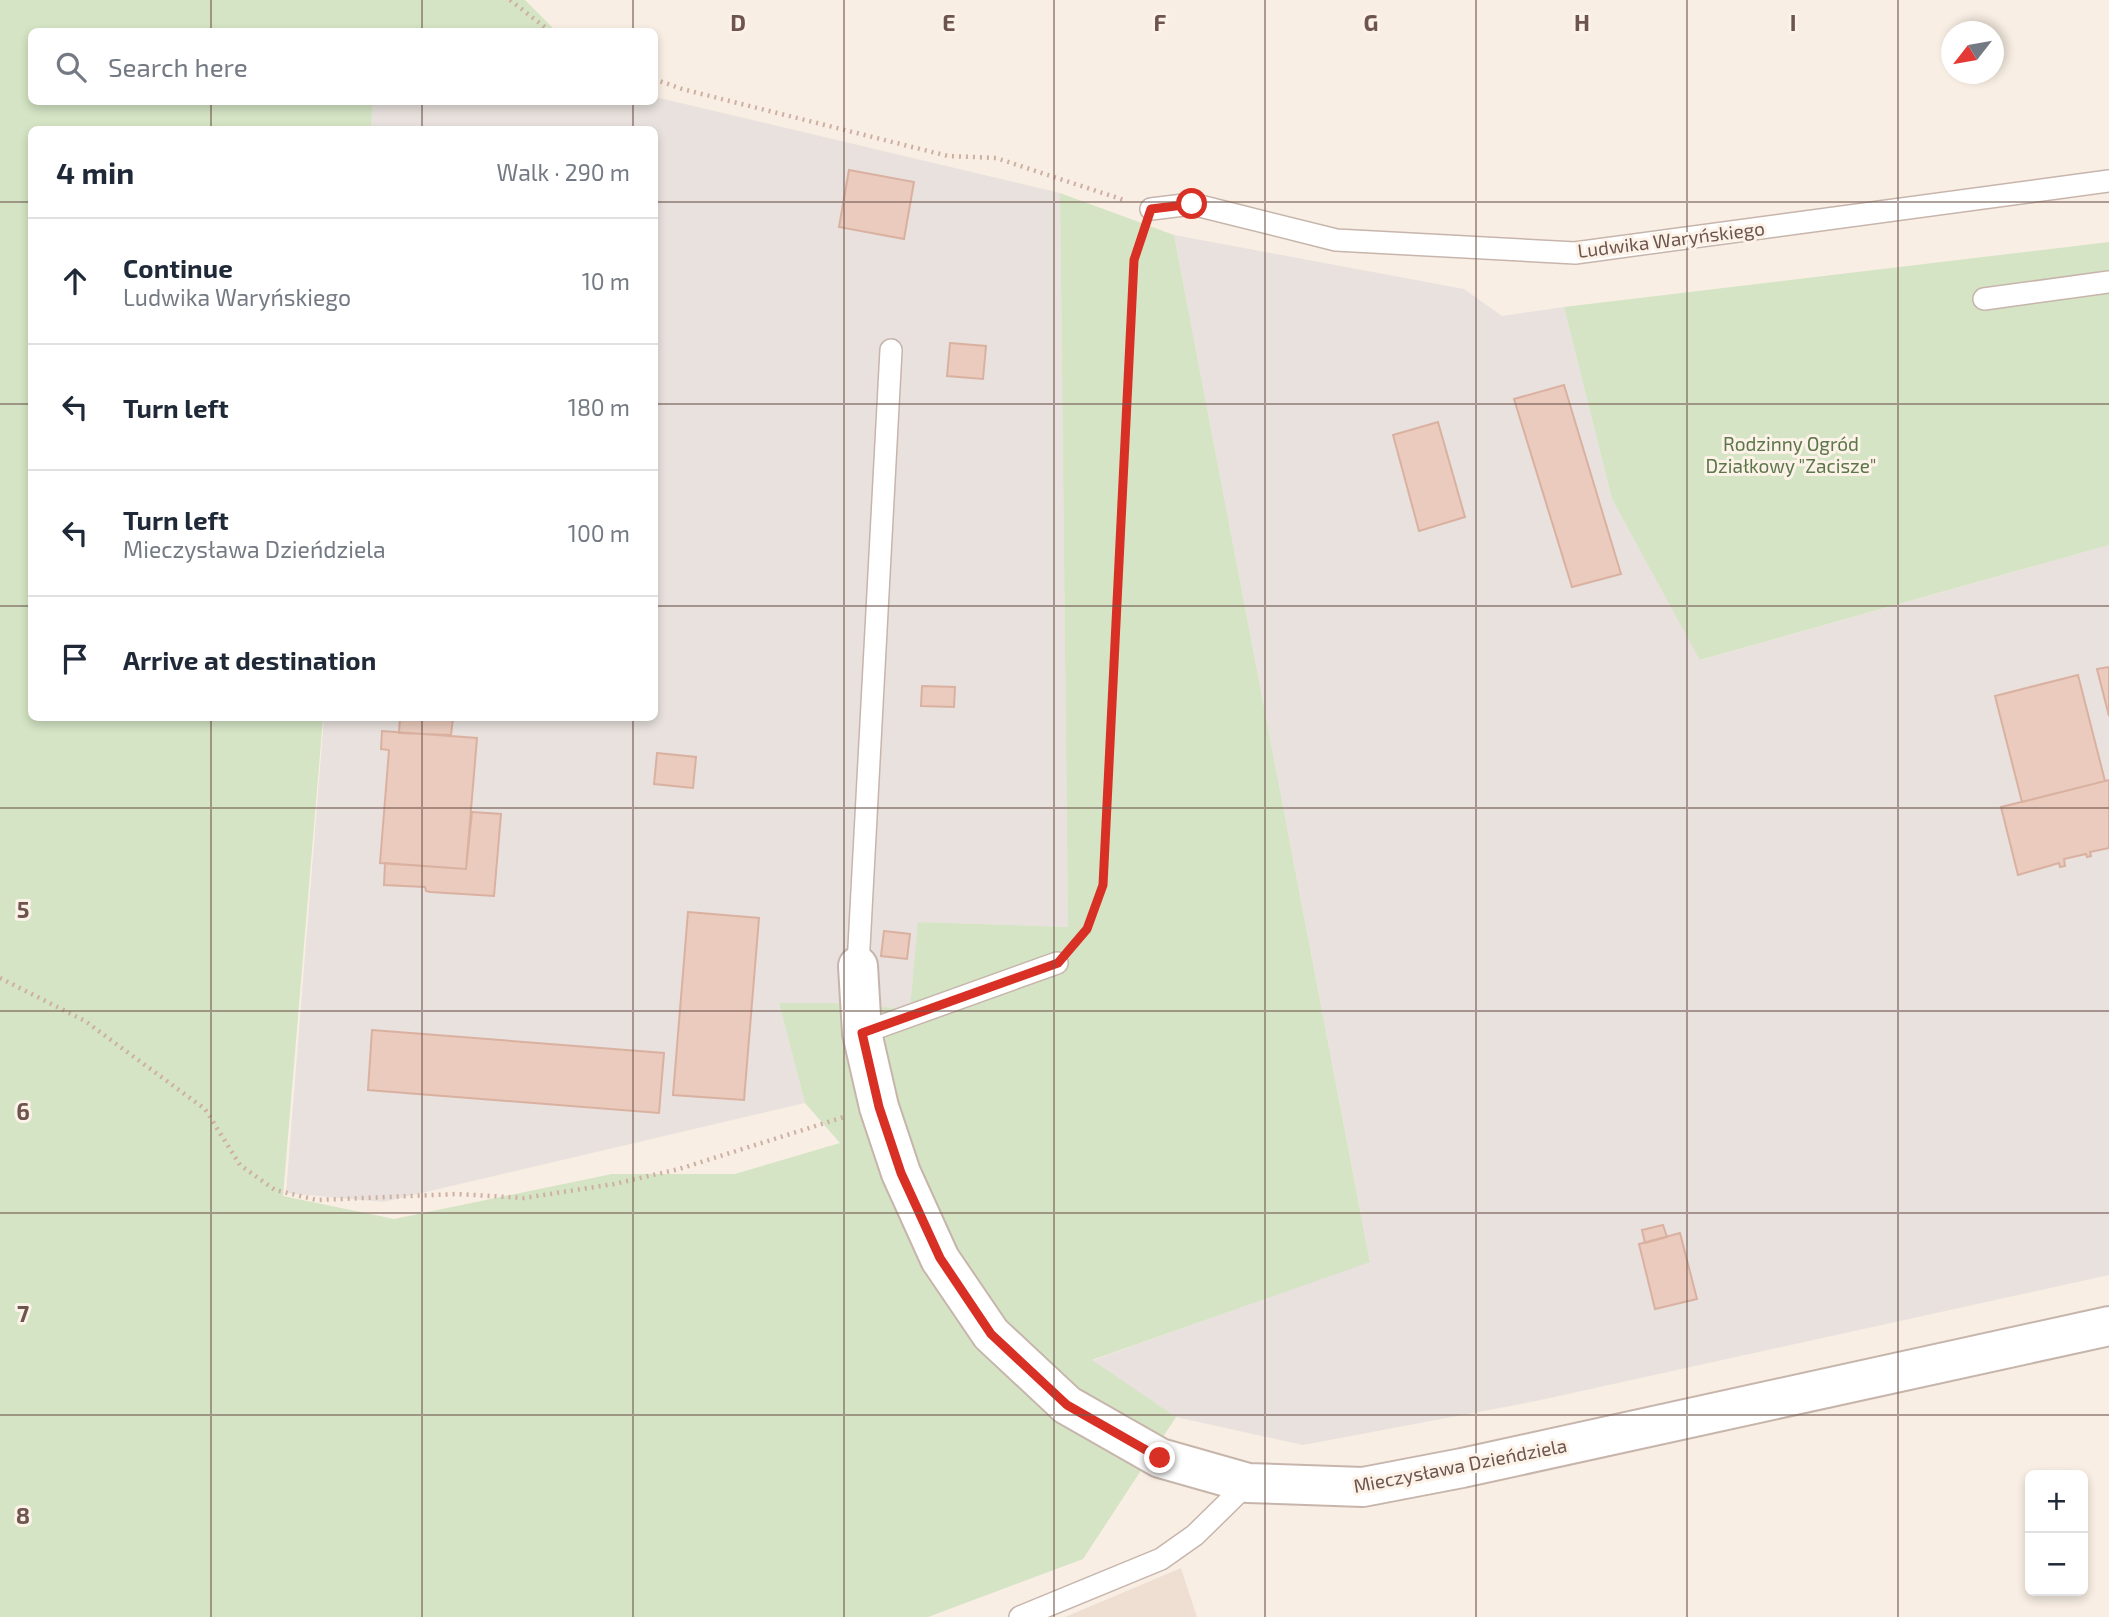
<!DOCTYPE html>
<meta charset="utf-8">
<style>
:root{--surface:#fff;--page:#f2f2f3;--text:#1f2937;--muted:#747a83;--line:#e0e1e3}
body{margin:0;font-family:"Exo 2",sans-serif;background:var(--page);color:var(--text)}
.controls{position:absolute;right:21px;bottom:21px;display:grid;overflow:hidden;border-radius:10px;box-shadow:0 4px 10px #0003}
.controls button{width:63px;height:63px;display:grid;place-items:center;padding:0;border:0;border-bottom:2px solid var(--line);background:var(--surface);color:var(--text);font:35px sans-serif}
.compass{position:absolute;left:1941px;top:21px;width:63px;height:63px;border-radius:50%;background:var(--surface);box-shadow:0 4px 10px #0003;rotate:239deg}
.stop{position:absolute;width:21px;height:21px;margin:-16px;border:5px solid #d93025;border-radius:50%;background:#fff}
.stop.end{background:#d93025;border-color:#fff;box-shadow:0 2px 7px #0008}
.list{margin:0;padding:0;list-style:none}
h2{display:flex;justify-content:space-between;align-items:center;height:91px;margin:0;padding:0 28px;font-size:30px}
h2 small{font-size:23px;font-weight:400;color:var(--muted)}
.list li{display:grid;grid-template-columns:46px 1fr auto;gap:21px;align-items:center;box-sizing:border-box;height:126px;padding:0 28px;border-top:2px solid var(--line)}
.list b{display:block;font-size:26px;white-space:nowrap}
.list p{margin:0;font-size:23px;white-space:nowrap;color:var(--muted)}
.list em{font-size:23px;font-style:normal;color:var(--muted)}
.icon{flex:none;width:38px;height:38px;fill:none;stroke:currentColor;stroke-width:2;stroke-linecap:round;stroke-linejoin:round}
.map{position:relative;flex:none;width:2109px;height:1617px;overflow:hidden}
.search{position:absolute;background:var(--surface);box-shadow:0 4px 10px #0003;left:28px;top:28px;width:630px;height:77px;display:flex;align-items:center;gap:18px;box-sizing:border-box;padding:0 24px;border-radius:10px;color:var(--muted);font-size:26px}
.panel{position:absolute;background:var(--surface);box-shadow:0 4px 10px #0003;left:28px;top:126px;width:630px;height:595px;border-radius:10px}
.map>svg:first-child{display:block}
.residential{fill:#efdfd3}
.industrial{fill:#e8e1dd}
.green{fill:#d4e4c4}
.building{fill:#eacbbe;stroke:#dab1a1;stroke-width:2}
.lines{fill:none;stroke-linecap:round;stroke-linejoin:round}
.lane-casing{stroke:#c7b5ac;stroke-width:24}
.street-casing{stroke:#c7b5ac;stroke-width:42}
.path{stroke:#ceafa2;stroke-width:4.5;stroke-dasharray:2 5;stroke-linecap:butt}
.lane{stroke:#fff;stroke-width:21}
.street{stroke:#fff;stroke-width:38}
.route{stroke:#d93025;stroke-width:9}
.grid{fill:none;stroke:#6d554d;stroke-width:2;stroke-opacity:0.55}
.labels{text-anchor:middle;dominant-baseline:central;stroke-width:6;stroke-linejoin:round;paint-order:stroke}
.street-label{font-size:19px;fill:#6d554d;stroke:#fcf2e8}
.park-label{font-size:19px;fill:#5b774a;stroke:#fcf2e8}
.grid-label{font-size:23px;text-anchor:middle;font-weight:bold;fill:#6d554d;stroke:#fcf2e8;stroke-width:6;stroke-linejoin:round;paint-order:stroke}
</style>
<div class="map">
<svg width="2109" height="1617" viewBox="0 0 2109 1617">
<rect width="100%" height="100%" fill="#f8eee3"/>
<!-- residential -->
<path class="residential" d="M1181 1568 1197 1617H1065Z"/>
<!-- industrial -->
<path class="industrial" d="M655 97 1060 193 1068 927 919 922 910 1009 833 1003H779L805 1103 383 1202 286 1193 324 718H654V130L371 129 373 102H654Z
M1174 235 1464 289 1502 316 1564 307 1612 499 1701 660 2109 545V1275L1536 1401 1303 1445 1176 1417 1091 1361 1370 1261Z"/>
<!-- green -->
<path class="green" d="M0 0H525L556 31 32 32V102H373L371 129 32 130V718H323L283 1196 394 1219 612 1174H735L840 1143 805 1103 779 1003H833L910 1009 918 922 1068 927 1060 193 1174 235 1370 1262 1092 1360 1176 1417 1083 1559 928 1617H0Z
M2109 242V545L1700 660 1612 499 1564 307Z"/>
<!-- building -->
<path class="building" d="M849 170 914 182 904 239 839 227Z
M950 343 986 346 983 379 947 376Z
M1564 385 1621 574 1572 587 1514 399Z
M1438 422 1465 517 1419 531 1393 435Z
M2109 667V716L2097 669Z
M2078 675 2105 781 2022 802 1995 696Z
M922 686 955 687 954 707 921 706Z
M400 718H453L451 735 399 733Z
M382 731 477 738 466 869 380 863 389 750 381 749Z
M657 753 696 757 693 788 654 784Z
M2109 780V848L2090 852 2091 856 2087 857 2086 854 2064 859 2065 866 2060 867 2059 863 2018 875 2001 807Z
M472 812 501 814 494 896 430 892 426 891 425 887 384 885 385 863 466 869Z
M688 912 759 918 744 1100 673 1095Z
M884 931 910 934 907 959 881 956Z
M372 1030 664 1053 659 1113 368 1090Z
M1663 1225 1667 1237 1645 1243 1642 1230Z
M1680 1233 1697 1299 1655 1309 1639 1244Z"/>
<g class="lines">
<!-- lane casing -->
<g class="lane-casing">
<path id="lane" d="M1151 209 1192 204 1336 240 1575 253 2109 181
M1984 299 2109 282
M858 966 891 350
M862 1033 1057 963
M1020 1617 1161 1559 1195 1535 1248 1483"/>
</g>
<!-- street casing -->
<g class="street-casing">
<path id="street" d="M858 966 862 1033 879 1107 901 1173 940 1259 991 1334 1067 1405 1160 1458 1248 1483 1363 1487 1462 1468 2109 1326"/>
</g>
<!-- path -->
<path class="path" d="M510 0 551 32
M654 79 682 89 948 156 996 158 1124 200
M1074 944 1087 929 1103 885 1134 260 1143 234
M0 978 85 1021 205 1109 240 1165 275 1190 317 1200 457 1194 524 1198 614 1184 679 1169 844 1117"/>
<!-- lane -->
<use href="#lane" class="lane"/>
<!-- street -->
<use href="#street" class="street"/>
</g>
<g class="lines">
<!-- route -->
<path class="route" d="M1160 1458 1067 1405 991 1334 940 1258 901 1173 879 1107 862 1033 1058 963 1087 929 1103 885 1134 260 1151 209 1192 204"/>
</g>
<!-- grid -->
<path class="grid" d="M211 0V32M422 0V32M633 0V32M844 0V1617M1054 0V1617M1265 0V1617M1476 0V1617M1687 0V1617M1898 0V1617M211 102V130M422 102V130M633 102V130M0 202H32M654 202H2109M0 404H32M654 404H2109M0 606H32M654 606H2109M211 718V1617M422 718V1617M633 718V1617M0 808H2109M0 1011H2109M0 1213H2109M0 1415H2109"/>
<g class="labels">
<!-- street labels -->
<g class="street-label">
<text transform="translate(1671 239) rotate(-7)">Ludwika Waryńskiego</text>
<text transform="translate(1460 1465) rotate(-11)">Mieczysława Dzieńdziela</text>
</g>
<!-- park labels -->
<g class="park-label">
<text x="1791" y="443">Rodzinny Ogród<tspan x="1791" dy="22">Działkowy "Zacisze"</tspan></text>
</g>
</g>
<g class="grid-label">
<text x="738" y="31">D</text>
<text x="949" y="31">E</text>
<text x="1160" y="31">F</text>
<text x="1371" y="31">G</text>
<text x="1582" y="31">H</text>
<text x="1793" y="31">I</text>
<text x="23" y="918">5</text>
<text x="23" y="1120">6</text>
<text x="23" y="1322">7</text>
<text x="23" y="1524">8</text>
</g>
</svg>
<div class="controls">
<button>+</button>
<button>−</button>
</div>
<svg class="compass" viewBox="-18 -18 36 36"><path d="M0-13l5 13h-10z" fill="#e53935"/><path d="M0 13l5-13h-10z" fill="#747a83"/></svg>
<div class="stop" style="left:1192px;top:204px"></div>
<div class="stop end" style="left:1160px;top:1458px"></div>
<div class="search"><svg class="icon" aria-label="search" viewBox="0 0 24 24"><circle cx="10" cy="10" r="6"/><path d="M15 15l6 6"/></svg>Search here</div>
<section class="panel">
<h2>4 min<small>Walk · 290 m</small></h2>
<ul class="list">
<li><svg class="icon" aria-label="ahead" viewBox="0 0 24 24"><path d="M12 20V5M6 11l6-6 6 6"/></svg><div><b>Continue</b><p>Ludwika Waryńskiego</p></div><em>10 m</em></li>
<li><svg class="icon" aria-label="left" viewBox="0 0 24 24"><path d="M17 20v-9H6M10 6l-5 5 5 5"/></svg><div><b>Turn left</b></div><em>180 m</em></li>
<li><svg class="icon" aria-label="left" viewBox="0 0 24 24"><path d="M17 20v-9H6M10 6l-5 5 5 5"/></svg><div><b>Turn left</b><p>Mieczysława Dzieńdziela</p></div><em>100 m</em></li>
<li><svg class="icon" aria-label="arrive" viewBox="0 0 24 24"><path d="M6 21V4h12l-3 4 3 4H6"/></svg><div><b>Arrive at destination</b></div></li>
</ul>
</section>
</div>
